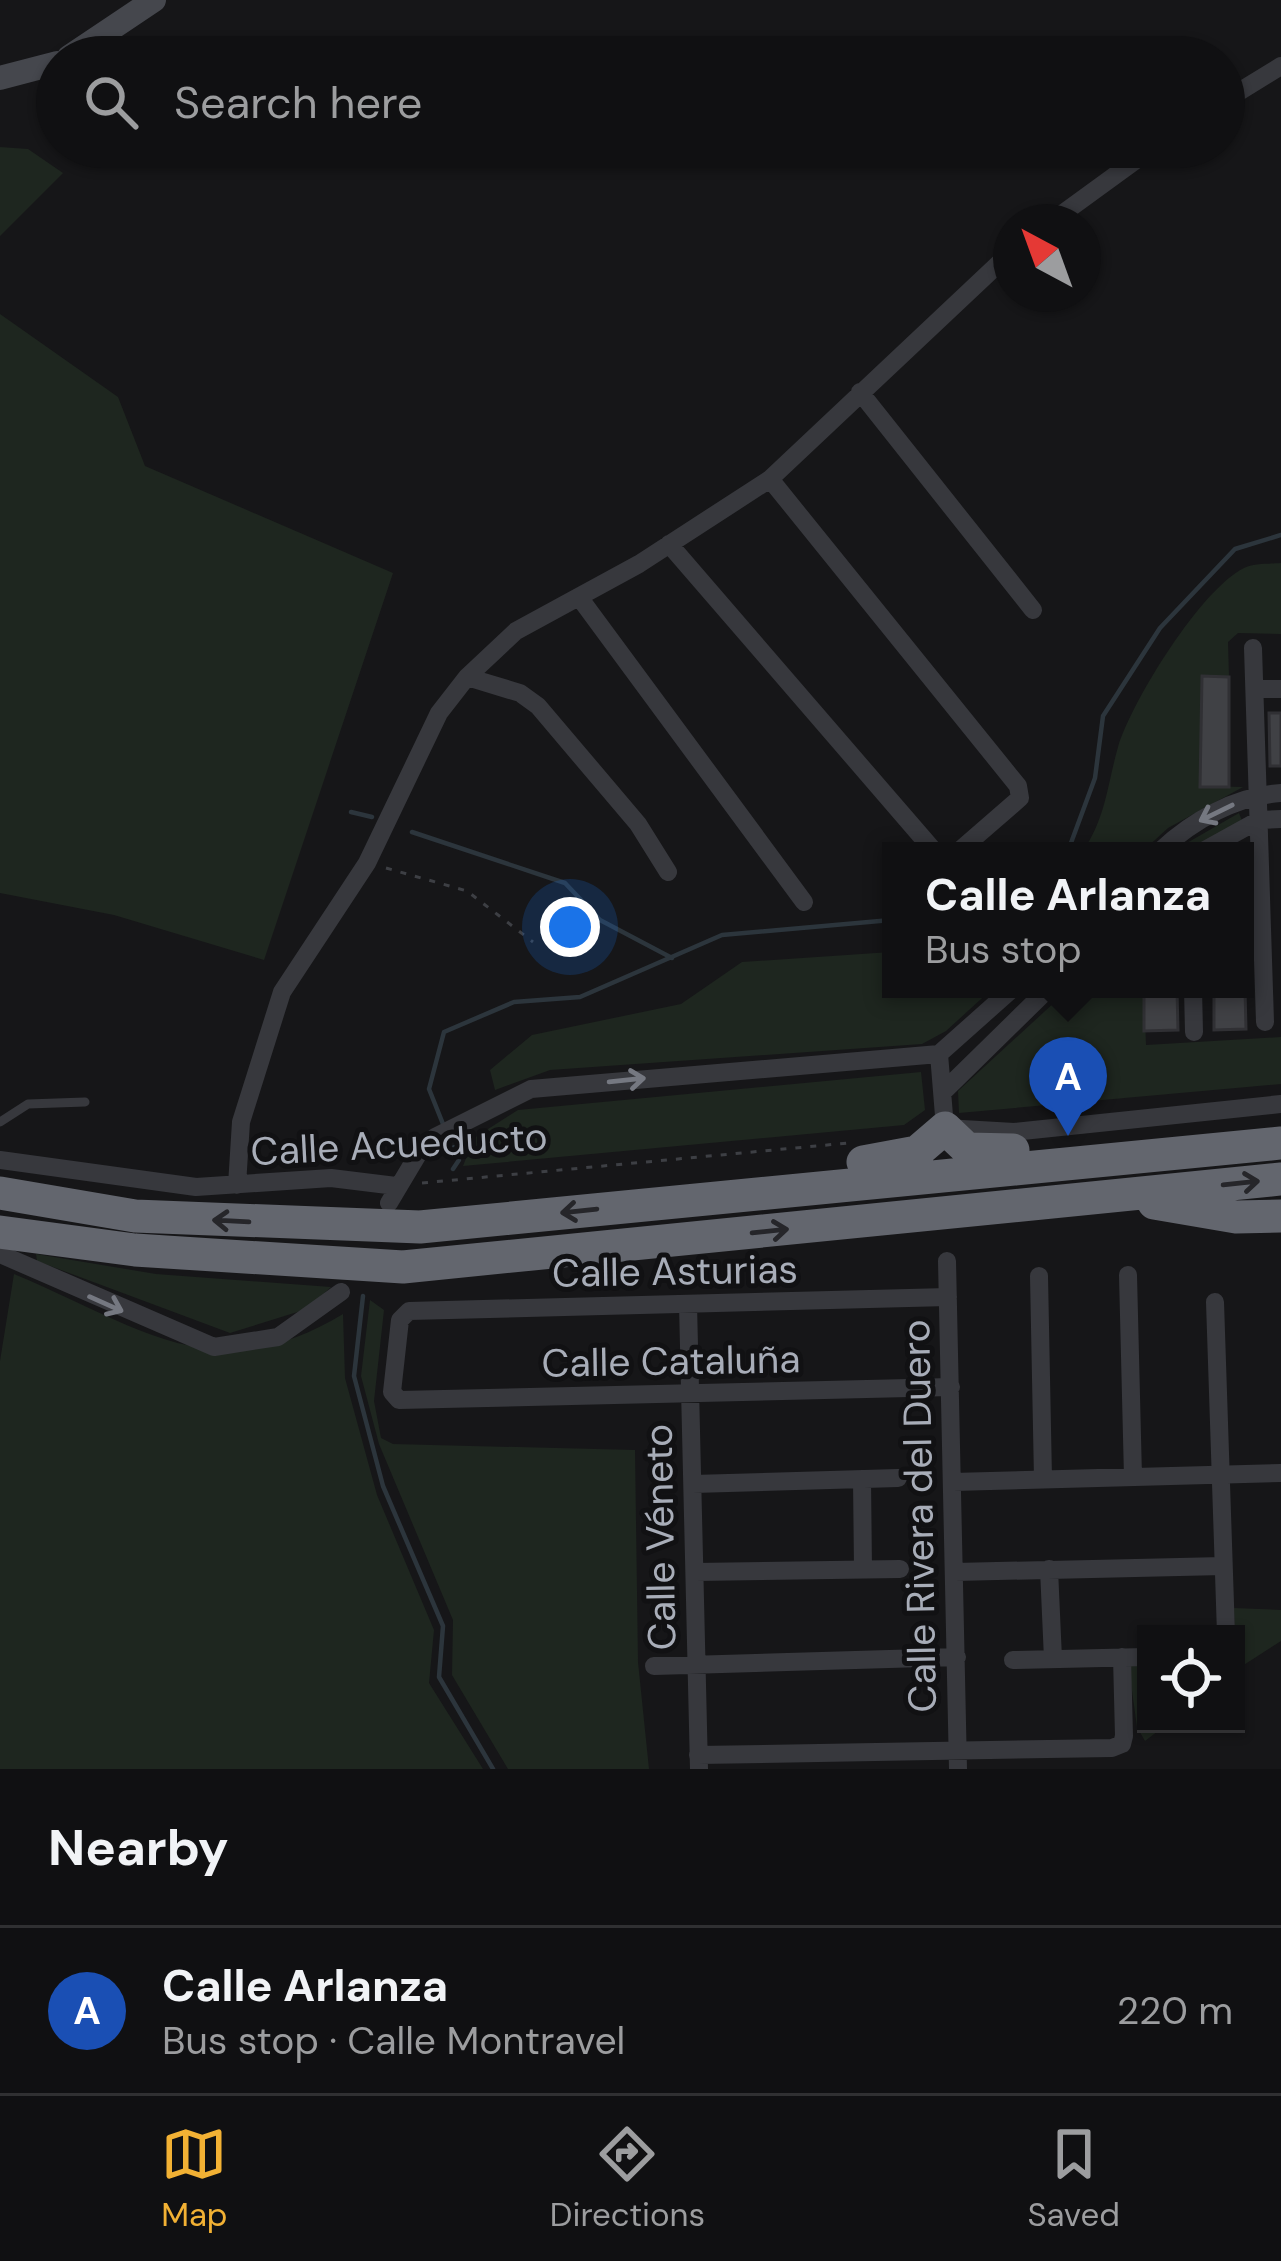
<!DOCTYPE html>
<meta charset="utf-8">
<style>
:root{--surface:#101012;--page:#19191b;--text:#f1f3f6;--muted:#9c9d9f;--line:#303032;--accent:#f2b134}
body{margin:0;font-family:"DM Sans",sans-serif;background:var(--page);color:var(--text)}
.controls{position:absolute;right:36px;bottom:36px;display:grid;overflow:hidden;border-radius:0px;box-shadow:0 3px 9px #0004}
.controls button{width:108px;height:108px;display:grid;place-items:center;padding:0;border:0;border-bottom:3px solid var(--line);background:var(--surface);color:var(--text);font:60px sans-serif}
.compass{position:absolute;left:993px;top:204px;width:108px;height:108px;border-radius:50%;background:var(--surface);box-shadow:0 3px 9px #0004;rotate:319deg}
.you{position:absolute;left:570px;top:927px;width:42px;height:42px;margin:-30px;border:9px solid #fff;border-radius:50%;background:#1a73e8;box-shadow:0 0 0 18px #1a73e833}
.badge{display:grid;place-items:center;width:78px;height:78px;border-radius:50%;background:var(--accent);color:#fff;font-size:39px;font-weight:700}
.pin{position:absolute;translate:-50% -99px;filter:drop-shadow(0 3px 6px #0008)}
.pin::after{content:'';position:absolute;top:63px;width:42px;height:36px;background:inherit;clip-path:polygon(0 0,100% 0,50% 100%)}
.popup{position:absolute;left:882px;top:842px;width:372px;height:156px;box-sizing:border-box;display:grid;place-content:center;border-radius:0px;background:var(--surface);filter:drop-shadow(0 3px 9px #0005);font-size:39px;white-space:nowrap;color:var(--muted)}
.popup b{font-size:45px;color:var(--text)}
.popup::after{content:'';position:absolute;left:50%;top:100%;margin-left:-24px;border:24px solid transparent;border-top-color:var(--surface)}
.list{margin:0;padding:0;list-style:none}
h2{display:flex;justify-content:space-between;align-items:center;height:156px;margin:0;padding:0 48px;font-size:51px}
h2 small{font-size:39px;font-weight:400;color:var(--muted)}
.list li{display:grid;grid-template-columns:78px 1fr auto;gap:36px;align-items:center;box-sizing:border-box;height:168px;padding:0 48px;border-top:3px solid var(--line)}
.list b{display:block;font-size:45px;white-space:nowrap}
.list p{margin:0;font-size:39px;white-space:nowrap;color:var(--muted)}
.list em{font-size:39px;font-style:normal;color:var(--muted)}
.icon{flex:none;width:66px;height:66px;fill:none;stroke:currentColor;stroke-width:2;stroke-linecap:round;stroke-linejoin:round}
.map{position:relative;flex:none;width:1281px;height:1769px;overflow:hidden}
.search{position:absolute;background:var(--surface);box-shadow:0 3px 9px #0004;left:36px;right:36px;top:36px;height:132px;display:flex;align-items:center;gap:30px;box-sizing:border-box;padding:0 42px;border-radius:66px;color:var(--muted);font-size:45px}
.sheet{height:324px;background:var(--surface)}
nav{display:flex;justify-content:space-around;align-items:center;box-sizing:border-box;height:168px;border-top:3px solid var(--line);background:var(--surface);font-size:33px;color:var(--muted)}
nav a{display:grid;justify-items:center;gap:6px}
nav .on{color:var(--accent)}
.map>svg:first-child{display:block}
.green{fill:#1e261f}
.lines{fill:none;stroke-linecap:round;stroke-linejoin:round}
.stream{stroke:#2c353c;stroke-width:4.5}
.building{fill:#404145;stroke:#303034;stroke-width:3}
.path{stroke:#3d3f44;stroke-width:3;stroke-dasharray:6 9;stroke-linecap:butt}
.lane{stroke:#37383d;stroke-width:9}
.street{stroke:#37383d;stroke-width:18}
.secondary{stroke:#45474d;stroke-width:24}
.highway{stroke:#63666e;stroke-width:33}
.oneway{stroke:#757881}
.oneway2{stroke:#26262a}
.labels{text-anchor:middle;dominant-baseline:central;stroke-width:10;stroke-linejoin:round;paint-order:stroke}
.street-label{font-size:39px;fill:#a8adb8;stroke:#111113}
</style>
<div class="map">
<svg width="1281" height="1769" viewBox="0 0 1281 1769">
<rect width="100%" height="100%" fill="#161618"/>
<!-- green -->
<path class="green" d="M0 147 28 149 63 173 0 236Z
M0 314 118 397 145 466 393 573 264 960 114 915 0 893Z
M1281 563V634L1238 633 1228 642 1229 677H1202L1200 786 1243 787 1168 828 1143 851H1083C1106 817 1107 786 1118 747 1132 701 1201 589 1244 568 1254 563 1271 564 1281 563Z
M1239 813 1242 821 1187 851H1173Z
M891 952V989H992L946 1031 922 1044 550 1070 495 1090 490 1070 532 1035 681 1004 742 962Z
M1069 989H1144L1146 1045 1281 1037V1084L959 1113 958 1091Z
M921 1072 925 1110 904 1125 463 1166 474 1138 518 1110Z
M36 1254 156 1274 331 1287 307 1309 230 1333 37 1261Z
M14 1274C139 1326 214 1392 343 1314L345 1378 377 1495 434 1630 429 1683 483 1769H0V1361Z
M370 1300 384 1310 374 1401 381 1438 393 1444 635 1450 638 1662 649 1769H508L452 1675 453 1620 379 1444 361 1376Z
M1234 1608 1281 1610V1641L1236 1670Z
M1128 1662H1146V1724H1167L1145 1741 1137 1727Z"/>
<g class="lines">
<!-- stream -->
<path class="stream" d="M351 812 372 817
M412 832 565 883 600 920 672 958
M1068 851 1095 778 1103 716 1160 628 1235 549 1281 535
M443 1124 429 1089 444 1032 514 1002 580 997 722 935 891 920
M453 1169 459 1160 454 1147
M363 1296 354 1376 383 1486 443 1626 439 1677 493 1769"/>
</g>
<!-- building -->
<path class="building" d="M1202 676 1229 677V787H1200Z
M1269 713H1281V766H1270Z
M1144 989H1177L1178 1030 1144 1031Z
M1214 989H1245L1246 1029 1214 1030Z"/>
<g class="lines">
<!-- path -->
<path class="path" d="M386 868 467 891 533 942
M422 1183 848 1143"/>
<!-- lane -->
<path class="lane" d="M0 1122 28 1104 85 1102"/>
<!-- street -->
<path class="street" d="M1224 101 1281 66
M1051 222 1154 147
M860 392 1033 610
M770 479 1018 786 1020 798 959 851
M669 544 934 851
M579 597 804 902
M1253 648 1265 1022
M467 677 520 693 538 706 638 824 668 872
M1255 689H1281
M1160 851C1193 820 1236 796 1281 793
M1203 851 1259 820 1281 819
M1193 989 1194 1032
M939 1054 945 1128 1014 1132 1281 1104
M939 1054 1012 989
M944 1091 1048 989
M0 1160 196 1187 331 1178 396 1186
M237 1185 241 1122 282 992 367 863 439 713 467 677 516 631 639 564 770 479 1011 252
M389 1203 420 1151 435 1137 531 1089 939 1054
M0 1254 214 1347 278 1337 341 1292
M947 1261 958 1769
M1128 1275 1133 1477
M1039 1276 1043 1479
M948 1297 409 1311 400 1320 392 1392 399 1400 951 1387
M1215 1302 1226 1634
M688 1304 699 1769
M862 1479 863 1569
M953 1482 1281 1473
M693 1484 898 1478
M1049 1569 1053 1659
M695 1572 900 1569
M955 1572 1223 1566
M1013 1660 1146 1657
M654 1666 957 1657
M698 1755 1112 1748 1122 1744 1124 1736 1122 1657"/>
<!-- secondary -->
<path class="secondary" d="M69 57 154 0
M0 78 57 63"/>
<!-- highway -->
<path class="highway" d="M863 1162 917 1152 945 1128 967 1149 1013 1150
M0 1193 135 1216 420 1227 1281 1143
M1154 1203 1236 1217 1281 1216
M0 1232 135 1250 403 1267 1281 1179"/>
</g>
<!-- one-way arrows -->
<defs><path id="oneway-shaft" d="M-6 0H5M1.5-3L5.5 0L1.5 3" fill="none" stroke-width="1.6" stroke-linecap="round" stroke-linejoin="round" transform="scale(3)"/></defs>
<g class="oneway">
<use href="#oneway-shaft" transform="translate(1216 813) rotate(154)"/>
<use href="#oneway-shaft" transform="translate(627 1080) rotate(-6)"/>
<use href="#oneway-shaft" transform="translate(106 1304) rotate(24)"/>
</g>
<g class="oneway2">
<use href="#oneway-shaft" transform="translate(1241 1183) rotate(-6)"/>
<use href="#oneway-shaft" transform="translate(579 1211) rotate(174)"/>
<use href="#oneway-shaft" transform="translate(231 1221) rotate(-177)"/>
<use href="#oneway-shaft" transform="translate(770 1231) rotate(-6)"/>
</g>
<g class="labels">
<!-- street labels -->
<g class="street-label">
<text transform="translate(399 1144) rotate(-3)">Calle Acueducto</text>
<text transform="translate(675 1271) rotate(-1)">Calle Asturias</text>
<text transform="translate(671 1361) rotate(-1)">Calle Cataluña</text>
<text transform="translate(919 1516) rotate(-91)">Calle Rivera del Duero</text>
<text transform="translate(660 1537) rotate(-91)">Calle Véneto</text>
</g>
</g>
</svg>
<div class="controls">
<button><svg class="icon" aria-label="locate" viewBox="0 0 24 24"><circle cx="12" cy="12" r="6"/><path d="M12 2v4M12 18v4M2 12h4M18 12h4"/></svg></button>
</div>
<svg class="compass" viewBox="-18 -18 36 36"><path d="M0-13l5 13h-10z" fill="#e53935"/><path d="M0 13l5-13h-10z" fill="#9c9d9f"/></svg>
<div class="you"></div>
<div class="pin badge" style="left:1068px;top:1136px;background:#1a4fb4">A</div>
<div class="popup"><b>Calle Arlanza</b>Bus stop</div>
<div class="search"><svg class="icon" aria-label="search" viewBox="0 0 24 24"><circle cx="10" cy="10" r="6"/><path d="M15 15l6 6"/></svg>Search here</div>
</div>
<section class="sheet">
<h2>Nearby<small></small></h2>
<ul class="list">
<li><span class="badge" style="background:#1a4fb4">A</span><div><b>Calle Arlanza</b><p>Bus stop · Calle Montravel</p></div><em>220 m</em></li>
</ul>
</section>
<nav>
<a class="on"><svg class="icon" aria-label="map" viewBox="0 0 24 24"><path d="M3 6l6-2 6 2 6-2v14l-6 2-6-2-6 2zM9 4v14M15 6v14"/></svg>Map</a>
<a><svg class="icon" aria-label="directions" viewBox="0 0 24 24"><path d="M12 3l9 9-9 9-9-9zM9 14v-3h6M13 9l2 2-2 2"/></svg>Directions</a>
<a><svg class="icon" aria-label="saved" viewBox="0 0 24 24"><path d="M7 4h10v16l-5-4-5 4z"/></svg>Saved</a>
</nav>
